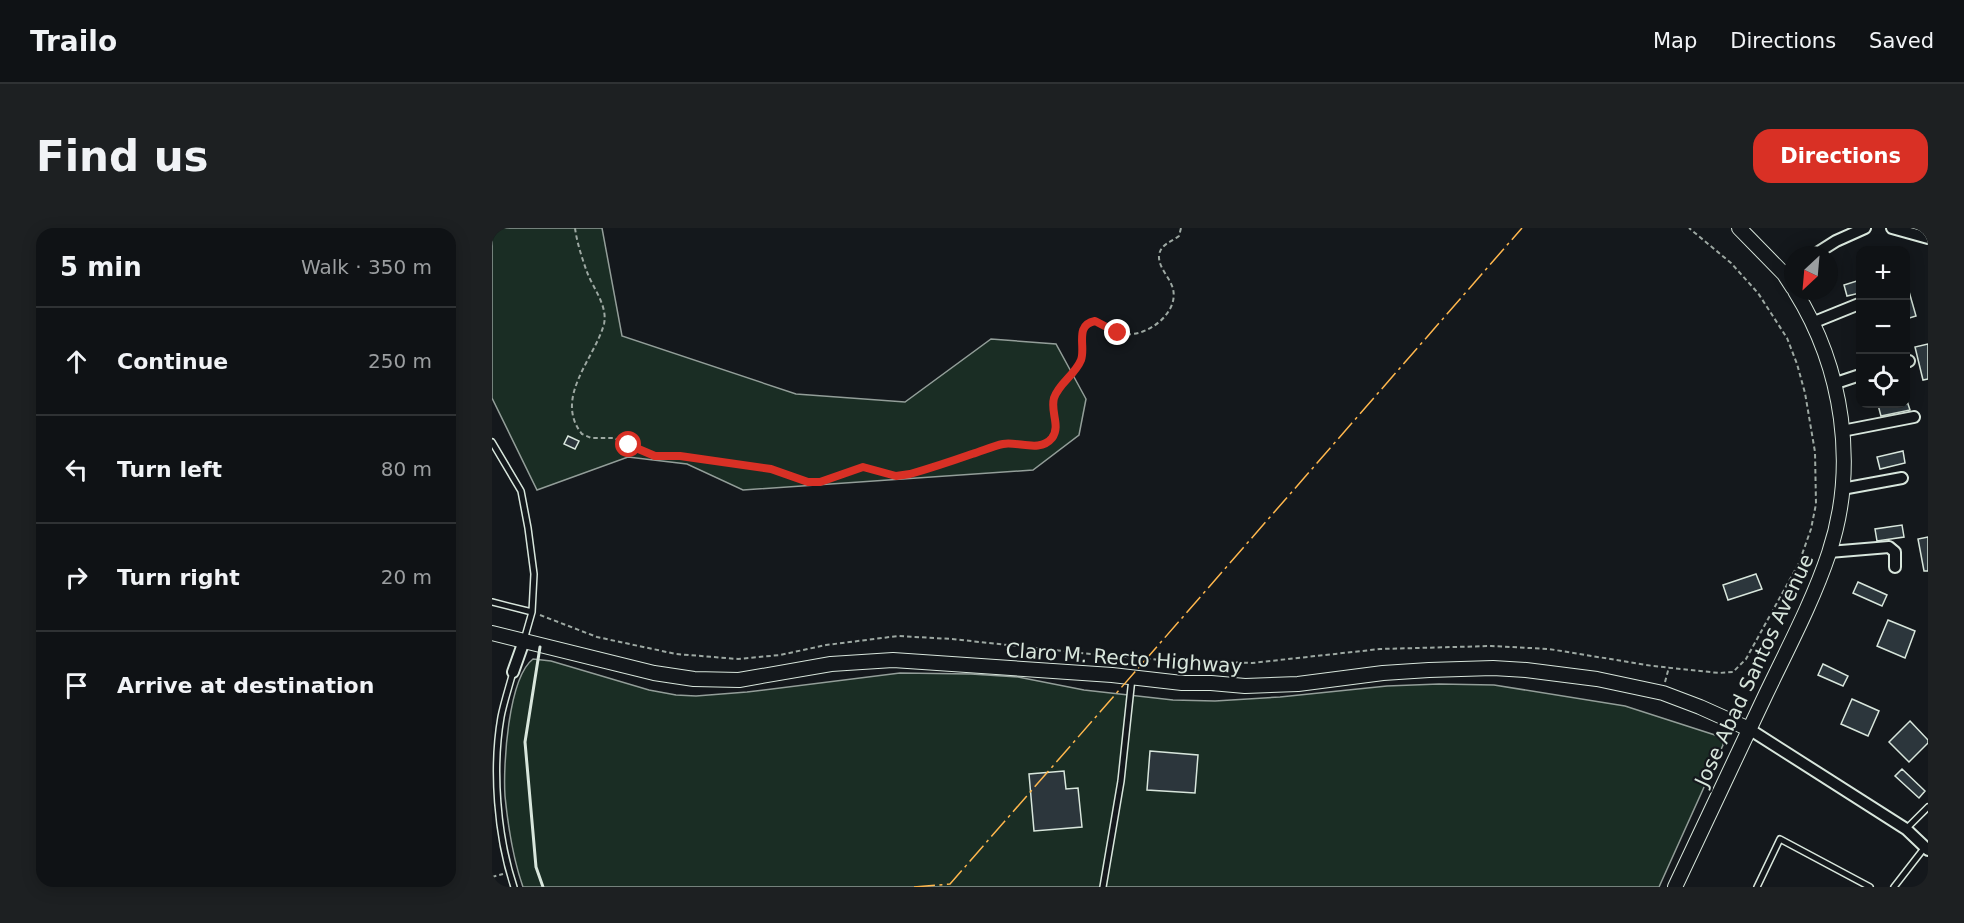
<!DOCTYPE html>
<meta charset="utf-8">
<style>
:root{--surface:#0f1215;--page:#1d2022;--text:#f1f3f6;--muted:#9b9ea0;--line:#2f3234;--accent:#d93025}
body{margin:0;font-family:"DejaVu Sans",sans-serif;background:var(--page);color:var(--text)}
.controls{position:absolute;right:18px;top:18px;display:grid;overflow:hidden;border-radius:12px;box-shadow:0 3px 15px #0003}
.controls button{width:54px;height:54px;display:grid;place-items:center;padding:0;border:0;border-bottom:2px solid var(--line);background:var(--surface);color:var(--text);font:30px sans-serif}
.compass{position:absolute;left:1292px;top:18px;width:54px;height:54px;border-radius:50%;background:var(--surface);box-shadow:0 3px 15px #0003;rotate:206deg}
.stop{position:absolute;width:18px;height:18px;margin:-14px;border:4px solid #d93025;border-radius:50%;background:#fff}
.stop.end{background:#d93025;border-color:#fff;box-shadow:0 2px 6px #0008}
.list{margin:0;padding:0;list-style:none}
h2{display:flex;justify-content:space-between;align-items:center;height:78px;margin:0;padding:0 24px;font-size:26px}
h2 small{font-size:20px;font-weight:400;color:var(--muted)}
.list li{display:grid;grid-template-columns:39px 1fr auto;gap:18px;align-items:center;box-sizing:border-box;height:108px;padding:0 24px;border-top:2px solid var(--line)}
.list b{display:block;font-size:22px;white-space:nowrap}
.list em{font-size:20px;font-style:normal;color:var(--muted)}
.icon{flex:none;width:33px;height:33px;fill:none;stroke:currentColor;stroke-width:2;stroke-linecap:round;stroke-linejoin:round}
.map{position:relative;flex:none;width:1436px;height:659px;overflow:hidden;border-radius:18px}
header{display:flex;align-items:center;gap:36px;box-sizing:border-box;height:84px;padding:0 30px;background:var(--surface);border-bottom:2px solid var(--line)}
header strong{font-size:28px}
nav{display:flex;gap:33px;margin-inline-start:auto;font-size:21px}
.intro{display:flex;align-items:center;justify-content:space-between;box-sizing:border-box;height:144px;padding:0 36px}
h1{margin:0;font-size:42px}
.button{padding:15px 27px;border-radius:18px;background:var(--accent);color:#fff;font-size:21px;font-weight:700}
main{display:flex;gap:36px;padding:0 36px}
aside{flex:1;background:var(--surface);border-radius:18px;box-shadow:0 3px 15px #0003}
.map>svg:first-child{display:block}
.green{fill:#1a2d24;stroke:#939e99;stroke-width:1.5}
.building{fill:#2c363c;stroke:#d8e6dc;stroke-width:1.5}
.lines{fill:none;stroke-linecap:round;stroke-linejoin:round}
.service-casing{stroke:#d8e6dc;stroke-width:8}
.minor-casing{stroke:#d8e6dc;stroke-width:14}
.secondary-casing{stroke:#d8e6dc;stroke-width:16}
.path{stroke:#9da8a2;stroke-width:2;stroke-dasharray:4.5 3;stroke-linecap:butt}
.service{stroke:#14181c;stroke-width:5}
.minor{stroke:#14181c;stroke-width:10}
.secondary{stroke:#14181c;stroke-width:14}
.wall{stroke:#d8e6dc;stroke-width:3}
.power{stroke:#ffb74d;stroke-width:1.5;stroke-dasharray:21 4.5 3 4.5;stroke-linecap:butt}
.route{stroke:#d93025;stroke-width:8}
.labels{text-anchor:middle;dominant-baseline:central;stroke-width:4.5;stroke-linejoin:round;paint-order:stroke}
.street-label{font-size:20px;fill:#d8e6dc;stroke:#14181c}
</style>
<header>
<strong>Trailo</strong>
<nav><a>Map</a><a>Directions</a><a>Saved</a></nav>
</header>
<div class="intro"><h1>Find us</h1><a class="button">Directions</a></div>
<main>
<aside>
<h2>5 min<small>Walk · 350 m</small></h2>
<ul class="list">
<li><svg class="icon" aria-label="ahead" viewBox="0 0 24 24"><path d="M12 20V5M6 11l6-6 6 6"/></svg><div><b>Continue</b></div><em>250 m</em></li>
<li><svg class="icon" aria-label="left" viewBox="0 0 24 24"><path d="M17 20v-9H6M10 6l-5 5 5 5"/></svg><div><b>Turn left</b></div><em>80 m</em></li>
<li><svg class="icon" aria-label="right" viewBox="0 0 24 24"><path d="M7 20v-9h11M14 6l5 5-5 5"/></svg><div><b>Turn right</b></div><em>20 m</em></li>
<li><svg class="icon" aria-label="arrive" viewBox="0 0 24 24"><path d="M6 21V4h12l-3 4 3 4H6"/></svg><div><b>Arrive at destination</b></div></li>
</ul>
</aside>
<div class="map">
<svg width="1436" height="659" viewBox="0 0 1436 659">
<rect width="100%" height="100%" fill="#14181c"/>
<!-- green -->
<path class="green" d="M0 0H110L130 108 304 166 413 174 499 111 564 116 594 171 587 207 541 242 251 262 195 236 136 229 45 262 0 170Z
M41 431 59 433 157 462 184 467 204 468 255 464 408 445 479 446 526 449 592 462 681 472 723 473 788 469 895 458 947 456 1002 457 1133 478 1226 508 1231 512V517L1167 659H31C21 631 16 598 13 568 11 538 16 450 41 431Z"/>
<!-- building -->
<path class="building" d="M1368 52V65L1355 68 1352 57Z
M1414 53 1424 88 1414 91Z
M1436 116V151L1431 152 1423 119Z
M1414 170 1418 182 1389 188 1386 177 1414 176Z
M76 208 87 213 83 221 72 216Z
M1411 223 1413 235 1388 241 1385 229Z
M1410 297 1412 309 1385 313 1383 301Z
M1436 309V343H1432L1426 311Z
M1264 346 1270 361 1236 372 1231 357Z
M1366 354 1395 367 1390 378 1361 365Z
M1396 392 1423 403 1413 430 1385 418Z
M1331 436 1356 448 1351 458 1326 447Z
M1360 471 1387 483 1376 508 1349 496Z
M1418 493 1436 512V515L1417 534 1397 514Z
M658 523 706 527 703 565 655 562Z
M1410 541 1433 563 1427 570 1403 548Z
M572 543 574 561 586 560 590 599 542 603 537 546Z"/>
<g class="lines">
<!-- service casing -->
<g class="service-casing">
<path id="service" d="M0 214 29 263 36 300 42 346 40 384 32 412
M0 374 40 384
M21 444C17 459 12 474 9 489 0 541 5 608 22 659
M1414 601 1436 579
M611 659 629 553 640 450
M1265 659 1288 611 1378 659
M1402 659 1433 619"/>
</g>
<!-- minor casing -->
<g class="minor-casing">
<path id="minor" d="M1400 0 1436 10
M1322 27 1344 13 1373 0
M1320 95 1367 76
M1414 134 1417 133
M1344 155 1368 147
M1350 203 1422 189
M1350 261 1410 250
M1337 324 1397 319 1403 324V339
M21 444 32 413
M1257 501 1414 601 1436 622"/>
</g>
<!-- secondary casing -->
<g class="secondary-casing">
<path id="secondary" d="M1247 0 1292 46 1301 60
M0 405 162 445 202 451 247 452 339 436 401 432 620 447 690 455H719L753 458 806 456 891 445 937 442 1001 440 1034 442 1105 451 1171 465 1208 479 1257 501
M1183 659C1213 595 1244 530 1274 466 1296 420 1321 373 1337 325 1366 238 1351 140 1303 63"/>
</g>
<!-- path -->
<path class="path" d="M83 0C85 15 90 30 95 44 101 60 116 78 112 96 103 130 61 170 90 206L99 210H122L163 228H188L279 241 316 254H328L371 239 404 248 418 246 511 216 547 217 558 213 564 203 561 177 563 167 584 141 589 130V109L592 100 598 94 603 93C613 97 622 105 633 106 655 109 687 85 681 61 678 49 666 40 667 27 669 16 679 14 687 8L689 0
M48 387 105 409 184 426 246 431 288 427 334 417 406 408 460 411 599 426 669 432 760 435 888 421 999 418 1057 421 1161 438 1227 445 1241 444 1254 431 1307 335 1319 301 1324 276 1323 224 1313 165 1305 136 1295 110 1266 65 1239 35 1197 0
M1173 454 1177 439
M0 649 11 646"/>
<!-- service -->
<use href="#service" class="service"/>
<!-- minor -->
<use href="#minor" class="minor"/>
<!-- secondary -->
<use href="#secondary" class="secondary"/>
<!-- wall -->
<path class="wall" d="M48 419 33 514 44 639 51 659"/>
<!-- power -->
<path class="power" d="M422 659 458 656 1030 0"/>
</g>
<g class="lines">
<!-- route -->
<path class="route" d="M137 217 163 228H188L279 241 316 254H328L371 239 404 248 418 246C439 240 460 233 480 226 490 223 501 218 511 216 526 213 548 225 560 210 569 198 558 184 562 170 567 155 583 147 589 132 594 119 582 97 603 93L626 105"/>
</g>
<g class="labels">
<!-- street labels -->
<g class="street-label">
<text transform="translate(632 430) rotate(4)">Claro M. Recto Highway</text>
<text transform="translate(1262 442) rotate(-65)">Jose Abad Santos Avenue</text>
</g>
</g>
</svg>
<div class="controls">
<button>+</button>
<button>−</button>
<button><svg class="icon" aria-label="locate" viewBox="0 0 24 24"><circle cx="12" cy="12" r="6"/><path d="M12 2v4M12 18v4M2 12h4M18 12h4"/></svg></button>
</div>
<svg class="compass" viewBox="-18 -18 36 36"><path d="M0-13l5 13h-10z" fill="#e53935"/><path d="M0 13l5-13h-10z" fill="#9b9ea0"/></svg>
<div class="stop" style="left:137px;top:217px"></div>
<div class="stop end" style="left:626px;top:105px"></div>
</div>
</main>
